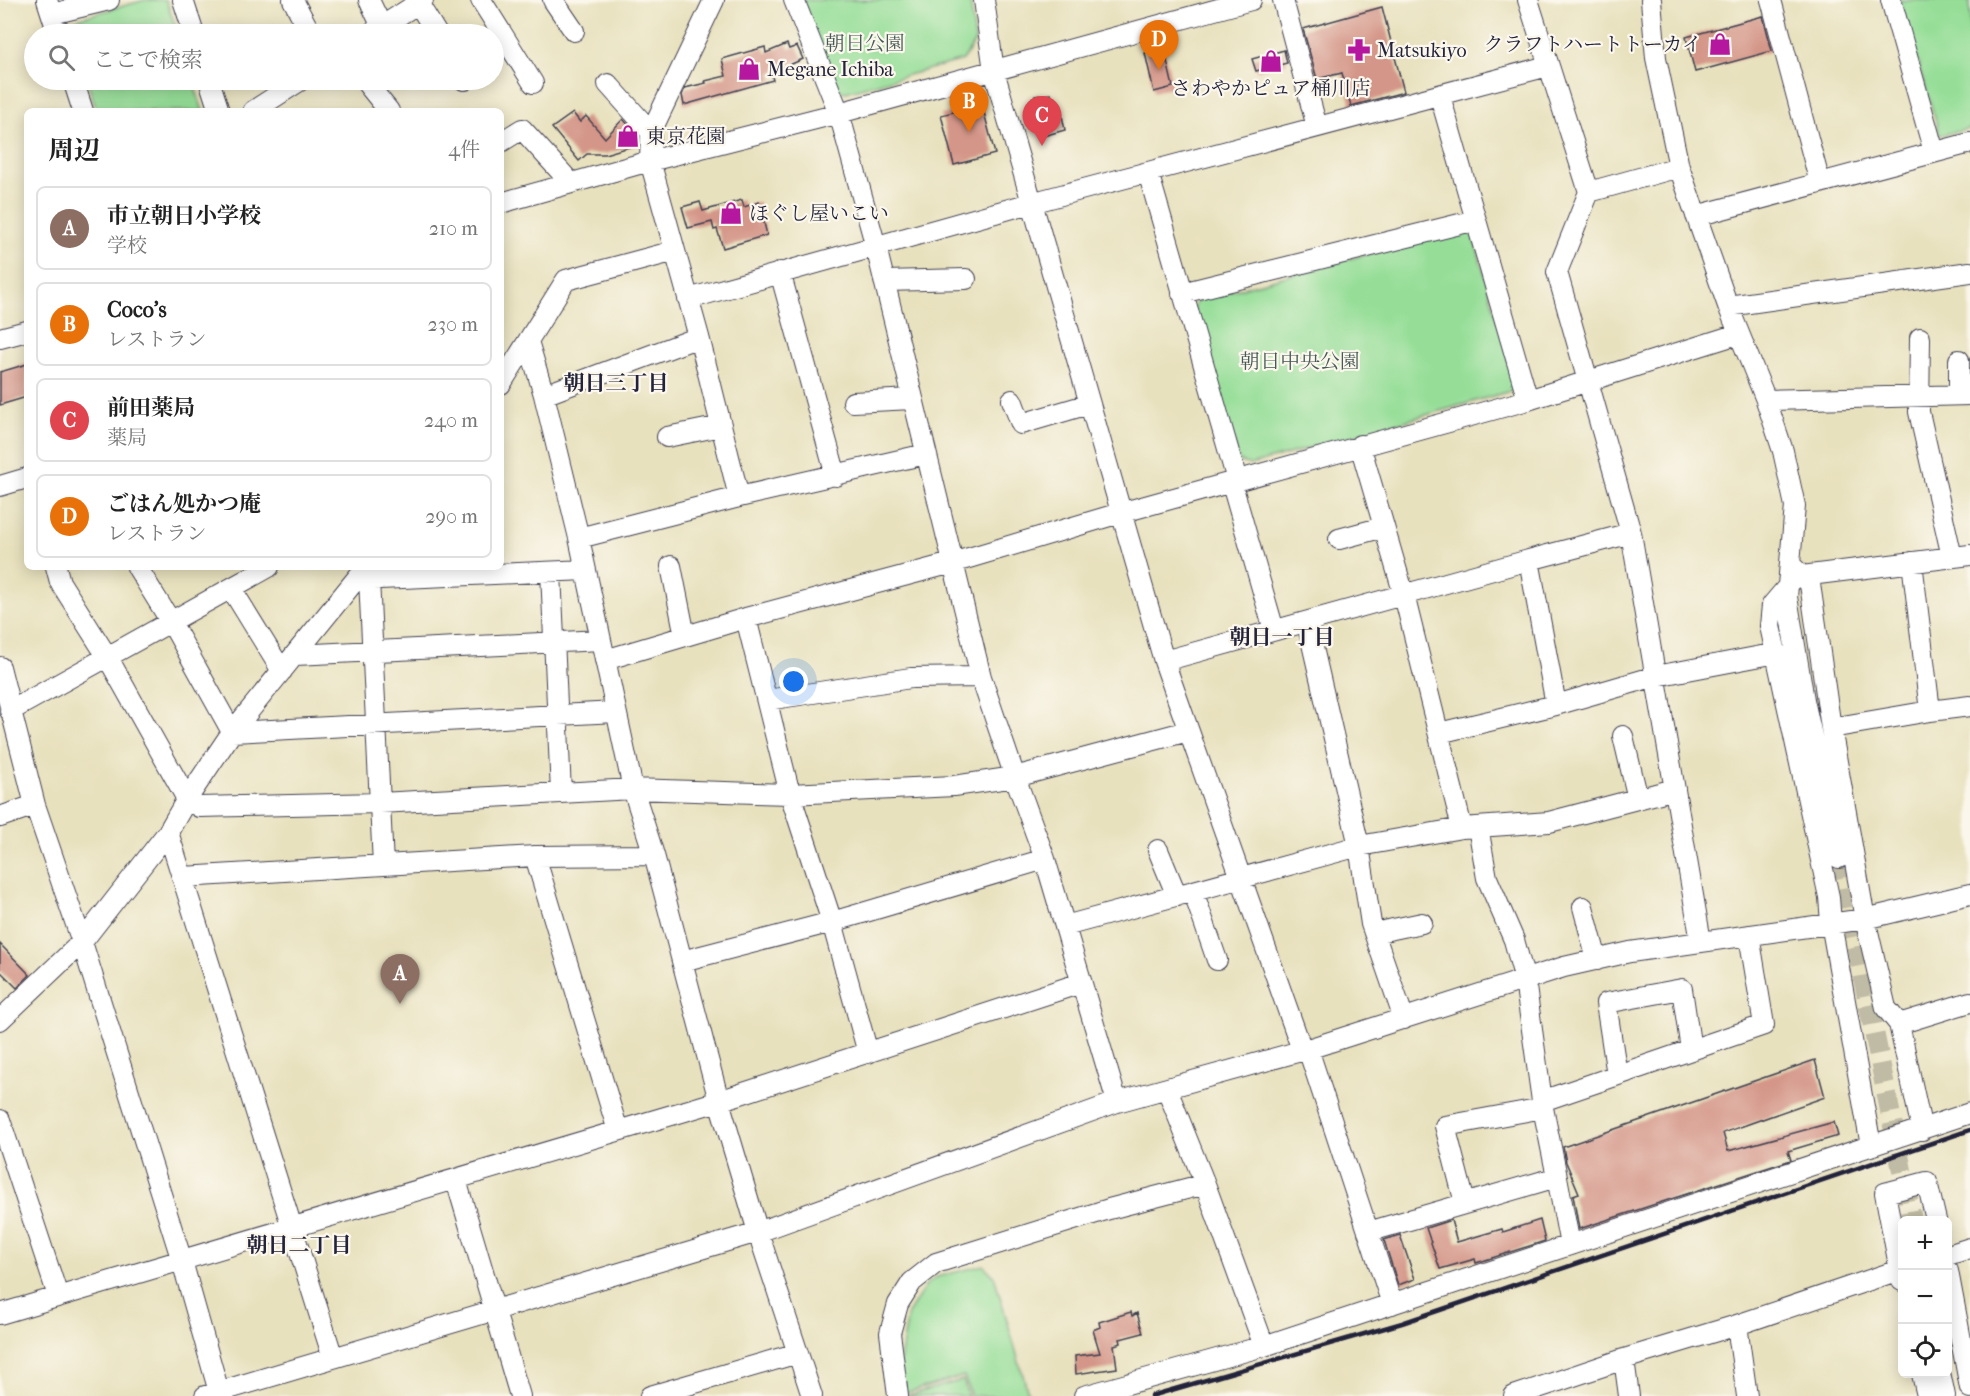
<!DOCTYPE html>
<html lang="ja">
<meta charset="utf-8">
<style>
:root{--surface:#fff;--page:#f6f6f6;--text:#222;--muted:#767676;--line:#e0e0e0;--accent:#111827}
body{margin:0;font-family:"IM FELL French Canon","Noto Serif JP",serif;background:var(--page);color:var(--text)}
.controls{position:absolute;right:18px;bottom:18px;display:grid;overflow:hidden;border-radius:9px;box-shadow:0 3px 15px #0003}
.controls button{width:54px;height:54px;display:grid;place-items:center;padding:0;border:0;border-bottom:2px solid var(--line);background:var(--surface);color:var(--text);font:30px sans-serif}
.you{position:absolute;left:794px;top:682px;width:21px;height:21px;margin:-15px;border:4px solid #fff;border-radius:50%;background:#1a73e8;box-shadow:0 0 0 9px #1a73e833}
.badge{display:grid;place-items:center;width:39px;height:39px;border-radius:50%;background:var(--accent);color:#fff;font-size:20px;font-weight:700}
.pin{position:absolute;translate:-50% -50px;filter:drop-shadow(0 2px 3px #0008)}
.pin::after{content:'';position:absolute;top:32px;width:21px;height:18px;background:inherit;clip-path:polygon(0 0,100% 0,50% 100%)}
.list{margin:0;padding:0;list-style:none}
h2{display:flex;justify-content:space-between;align-items:center;height:78px;margin:0;padding:0 24px;font-size:26px}
h2 small{font-size:20px;font-weight:400;color:var(--muted)}
.list li{display:grid;grid-template-columns:39px 1fr auto;gap:18px;align-items:center;box-sizing:border-box;height:84px;margin:0 12px 12px;padding:0 12px;border:2px solid var(--line);border-radius:9px}
.list b{display:block;font-size:22px;white-space:nowrap}
.list p{margin:0;font-size:20px;white-space:nowrap;color:var(--muted)}
.list em{font-size:20px;font-style:normal;color:var(--muted)}
.icon{flex:none;width:33px;height:33px;fill:none;stroke:currentColor;stroke-width:2;stroke-linecap:round;stroke-linejoin:round}
.map{position:relative;flex:none;width:1970px;height:1396px;overflow:hidden}
.search{position:absolute;background:var(--surface);box-shadow:0 3px 15px #0003;left:24px;top:24px;width:480px;height:66px;display:flex;align-items:center;gap:15px;box-sizing:border-box;padding:0 21px;border-radius:33px;color:var(--muted);font-size:22px}
.panel{position:absolute;background:var(--surface);box-shadow:0 3px 15px #0003;left:24px;top:108px;width:480px;height:462px;border-radius:9px}
.map>svg:first-child{display:block}
.green{fill:#96de98;stroke:#5c806a;stroke-width:1.5}
.building{fill:#d49688}
.lines{fill:none;stroke-linecap:round;stroke-linejoin:round}
.minor-tunnel{stroke:#c0bba4;stroke-width:20;stroke-dasharray:20 10;stroke-linecap:butt}
.minor-casing{stroke:#403f4f;stroke-width:22}
.minor{stroke:#fff;stroke-width:20}
.rail{stroke:#22223b;stroke-width:4.5}
.labels{text-anchor:middle;dominant-baseline:central;stroke-width:4.5;stroke-linejoin:round;paint-order:stroke}
.park-label{font-size:20px;fill:#455a57;stroke:#fbf7ec}
.poi-label{font-size:20px;fill:#22223b;stroke:#fbf7ec;text-anchor:start}
.neighbourhood-label{font-size:21px;font-weight:bold;fill:#22223b;stroke:#fbf7ec}
</style>
<div class="map">
<svg width="1970" height="1396" viewBox="0 0 1970 1396">
<rect width="100%" height="100%" fill="#fbf7ec"/>
<filter id="ink" filterUnits="userSpaceOnUse"><feTurbulence type="fractalNoise" baseFrequency=".0167" numOctaves="2"/><feDisplacementMap in="SourceGraphic" scale="12" xChannelSelector="R" yChannelSelector="G"/><feConvolveMatrix kernelMatrix="1 2 1 2 8 2 1 2 1" color-interpolation-filters="sRGB"/></filter>
<filter id="wash" filterUnits="userSpaceOnUse"><feTurbulence type="fractalNoise" baseFrequency=".008" numOctaves="4" result="noise"/><feDisplacementMap in="SourceGraphic" scale="24" xChannelSelector="R" yChannelSelector="G"/><feGaussianBlur stdDeviation="1.35" result="paint"/><feColorMatrix in="noise" values="0 0 0 0 0 0 0 0 0 0 0 0 0 0 0 0 0 1.4 0 .05"/><feComposite in="paint" operator="in"/></filter>
<g filter="url(#wash)">
<rect width="100%" height="100%" fill="#e8e1be"/>
<!-- green -->
<path class="green" d="M145 0H166L178 34H73L69 21Z
M802 0H970L975 41 963 60 846 92 836 89Z
M1899 0H1970V129L1940 135Z
M87 80H192L203 111H97Z
M1464 228 1472 231 1516 386 1514 390 1250 465 1239 461 1194 307 1198 300Z
M983 1265 994 1276 1029 1396H971L964 1376 902 1394 898 1373 908 1314 926 1285 937 1277Z
M963 1380 968 1396H906Z"/>
<g id="blocks">
<!-- building -->
<path class="building" d="M1382 7 1404 92 1351 106 1342 73 1317 79 1303 29Z
M1763 16 1772 51 1695 72 1686 37Z
M787 44 789 49 797 46 803 59 771 73 773 80 684 105 682 95 685 88 706 83 705 81 726 76 722 59 765 47 766 53Z
M1164 48 1173 87 1154 92 1145 53Z
M1284 50 1287 63 1256 71 1252 59Z
M1051 94 1054 107 1060 106 1065 130 1043 136 1036 109 1028 111 1035 96Z
M982 105 995 154 954 165 941 115Z
M573 113 580 122 586 116 605 138 623 119 639 136V144L605 154H587L579 161 552 128Z
M742 200 744 207 759 202 767 235 723 248 717 229 714 230 712 222 688 228 682 207 700 202 703 211Z
M27 364V397L0 405V372Z
M0 944 30 975 17 988 0 971Z
M1815 1060 1825 1097 1723 1133 1728 1151 1834 1122 1838 1136 1788 1151 1791 1160 1579 1229 1573 1195 1579 1193 1566 1162 1563 1147Z
M1451 1220 1457 1242 1502 1229 1503 1232 1540 1220 1545 1241 1476 1263 1475 1259 1440 1269 1426 1228Z
M1400 1235 1415 1279 1398 1285 1384 1240Z
M1131 1312 1132 1316 1137 1313 1143 1333 1120 1339 1121 1343 1114 1345 1117 1368 1076 1374 1075 1356 1100 1353 1093 1330 1100 1327 1099 1322Z"/>
</g>
</g>
<g filter="url(#ink)">
<use href="#blocks" fill-opacity="0" stroke="#403f4f" stroke-width="1.5"/>
<g class="lines">
<!-- minor-tunnel -->
<path class="minor-tunnel" d="M1839 858 1912 1220"/>
<!-- minor casing -->
<g class="minor-casing">
<path id="minor" d="M47 0 58 34
M183 0 194 34
M293 0 311 34
M369 0 382 27
M481 0 533 83
M553 0 574 31
M714 0 651 132 650 161 699 337 739 497
M794 0 839 113 876 247 981 677 1015 777 1045 859 1117 1102
M984 0 994 71 1164 661 1302 1050
M1283 0 1317 127
M1528 0 1589 192 1679 167
M1651 0 1656 58 1679 167 1728 306 1766 400 1783 451 1795 506 1787 597 1804 700 1839 858
M1771 0 1820 183
M1891 0 1934 152
M418 3 437 34
M52 14 109 0
M370 34 423 0
M73 80 83 111
M209 80 219 111
M364 80 389 111
M464 80H465
M608 84 651 132
M1440 96 1528 400
M253 111 301 80
M501 142 522 129 571 183
M1148 172 1237 480
M1589 192 1557 272 1631 533 1701 942
M501 203 650 161 839 113 1251 0
M1696 216 1970 143
M780 272 836 476
M884 281 966 279
M1182 293 1476 220
M688 299 1031 203 1548 66
M1728 306 1970 272
M0 338 27 331
M1920 338 1919 412 1952 557
M528 341 544 395 579 538 633 789 654 855 719 1101 758 1232 812 1396
M1959 360V395
M501 384 566 280 675 251
M544 395 699 337
M1012 400 1021 424 1089 404
M1766 400 1970 395
M853 402 912 399
M667 437 721 426
M1360 445 1404 595 1462 828
M1231 481 1274 630
M0 486 27 478
M579 538 739 497 926 454
M1339 539 1384 527
M1912 562 1930 711
M1791 565 1810 584 1831 728 1865 919 1886 1008 1899 1024 1922 1130
M671 566 685 636
M56 567 60 582 108 658 187 799 199 807 380 803 633 789 790 794 954 786 1015 777 1188 731
M137 567 171 622 232 732 616 712
M551 572 561 793
M1802 576 1970 555
M369 579 383 865
M357 580 586 570
M1789 585 1772 605 1770 626 1829 897 1831 923 1871 1146
M231 588 282 671
M746 618 790 794 832 922 868 1053
M1307 622 1359 846 1371 924 1404 1019
M295 655 601 640
M605 660 746 618 952 563 1120 513 1528 400 1738 334
M1164 661 1529 560
M0 667 35 805 82 942 182 1261 219 1392
M767 700 911 678 981 677
M1556 705 1529 560 1631 533
M10 711 269 567
M1831 728 1930 711 1970 706
M1439 733 1556 705 1656 676 1777 653
M1623 736 1638 799
M0 817 35 805
M1478 827 1487 878 1514 940 1525 980 1543 1108 1557 1177
M168 832 333 1358
M1158 850 1177 896
M535 856 618 1131
M183 877 535 856 654 855
M1193 891 1217 960
M1583 907 1597 960
M1065 926 1359 846 1462 828 1549 822 1675 789
M1374 933 1422 923
M682 961 832 922 1045 859
M0 1020 82 942 168 832 187 799 232 732 366 567
M1899 1024 1970 1002
M1308 1049 1392 1304
M1617 1075 1606 1003 1682 989 1691 1050
M1167 1089 1205 1184 1264 1346
M1542 1101 1764 1025 1749 935
M0 1120 58 1296
M456 1180 520 1396
M1465 1203 1445 1126 1543 1108
M1368 1232 1557 1177 1570 1245
M1948 1255 1970 1248
M1948 1271 1970 1388
M1902 1281 1885 1193 1927 1182 1936 1220
M0 1314 719 1101 1081 983
M1737 1325 1747 1396
M1624 1359 1629 1396
M1922 1374 1927 1396
M1941 1377 1945 1396
M205 1396 758 1232 1117 1102 1308 1049 1564 967 1630 952 1865 919 1970 894
M650 1396 798 1353
M898 1396 890 1333 898 1304 912 1282 936 1263 1109 1209 1205 1184
M1084 1396 1264 1346 1970 1113
M1514 1396 1624 1359 1737 1325 1902 1269"/>
</g>
<!-- minor -->
<use href="#minor" class="minor"/>
<!-- rail -->
<path class="rail" d="M1151 1396 1402 1323 1970 1130"/>
</g>
</g>
<!-- icons -->
<defs>
<g id="shop-bare" transform="scale(1.8)"><path d="M-5-2.5h2.3a2.7 3.5 0 0 1 5.4 0H5L5.5 6h-11ZM-1.5-2.5h3a1.5 2.3 0 0 0-3 0Z" fill="#b5179e" stroke="#fbf7ec" stroke-width="2.5" paint-order="stroke"/></g>
<g id="pharmacy-bare" transform="scale(1.8)"><path d="M-2-6h4v4h4v4h-4v4h-4v-4h-4v-4h4Z" fill="#b5179e" stroke="#fbf7ec" stroke-width="2.5" paint-order="stroke"/></g>
</defs>
<g fill-rule="evenodd">
<use href="#shop-bare" x="1720" y="44"/>
<use href="#pharmacy-bare" x="1359" y="50"/>
<use href="#shop-bare" x="1271" y="61"/>
<use href="#shop-bare" x="749" y="69"/>
<use href="#shop-bare" x="628" y="136"/>
<use href="#shop-bare" x="731" y="213"/>
</g>
<g class="labels">
<!-- park labels -->
<g class="park-label">
<text x="865" y="43">朝日公園</text>
<text x="1300" y="361">朝日中央公園</text>
</g>
<!-- poi labels -->
<g class="poi-label">
<text x="1702" y="44" text-anchor="end">クラフトハートトーカイ</text>
<text x="1377" y="50">Matsukiyo</text>
<text x="767" y="69">Megane Ichiba</text>
<text x="1271" y="88" text-anchor="middle">さわやかピュア桶川店</text>
<text x="646" y="136">東京花園</text>
<text x="749" y="213">ほぐし屋いこい</text>
</g>
<!-- neighbourhood labels -->
<g class="neighbourhood-label">
<text x="616" y="383">朝日三丁目</text>
<text x="1282" y="637">朝日一丁目</text>
<text x="299" y="1245">朝日二丁目</text>
</g>
</g>
</svg>
<div class="controls">
<button>+</button>
<button>−</button>
<button><svg class="icon" aria-label="locate" viewBox="0 0 24 24"><circle cx="12" cy="12" r="6"/><path d="M12 2v4M12 18v4M2 12h4M18 12h4"/></svg></button>
</div>
<div class="you"></div>
<div class="pin badge" style="left:400px;top:1004px;background:#8d6e63">A</div>
<div class="pin badge" style="left:969px;top:132px;background:#e8710a">B</div>
<div class="pin badge" style="left:1042px;top:146px;background:#e0444e">C</div>
<div class="pin badge" style="left:1159px;top:70px;background:#e8710a">D</div>
<div class="search"><svg class="icon" aria-label="search" viewBox="0 0 24 24"><circle cx="10" cy="10" r="6"/><path d="M15 15l6 6"/></svg>ここで検索</div>
<section class="panel">
<h2>周辺<small>4件</small></h2>
<ul class="list">
<li><span class="badge" style="background:#8d6e63">A</span><div><b>市立朝日小学校</b><p>学校</p></div><em>210 m</em></li>
<li><span class="badge" style="background:#e8710a">B</span><div><b>Coco's</b><p>レストラン</p></div><em>230 m</em></li>
<li><span class="badge" style="background:#e0444e">C</span><div><b>前田薬局</b><p>薬局</p></div><em>240 m</em></li>
<li><span class="badge" style="background:#e8710a">D</span><div><b>ごはん処かつ庵</b><p>レストラン</p></div><em>290 m</em></li>
</ul>
</section>
</div>
